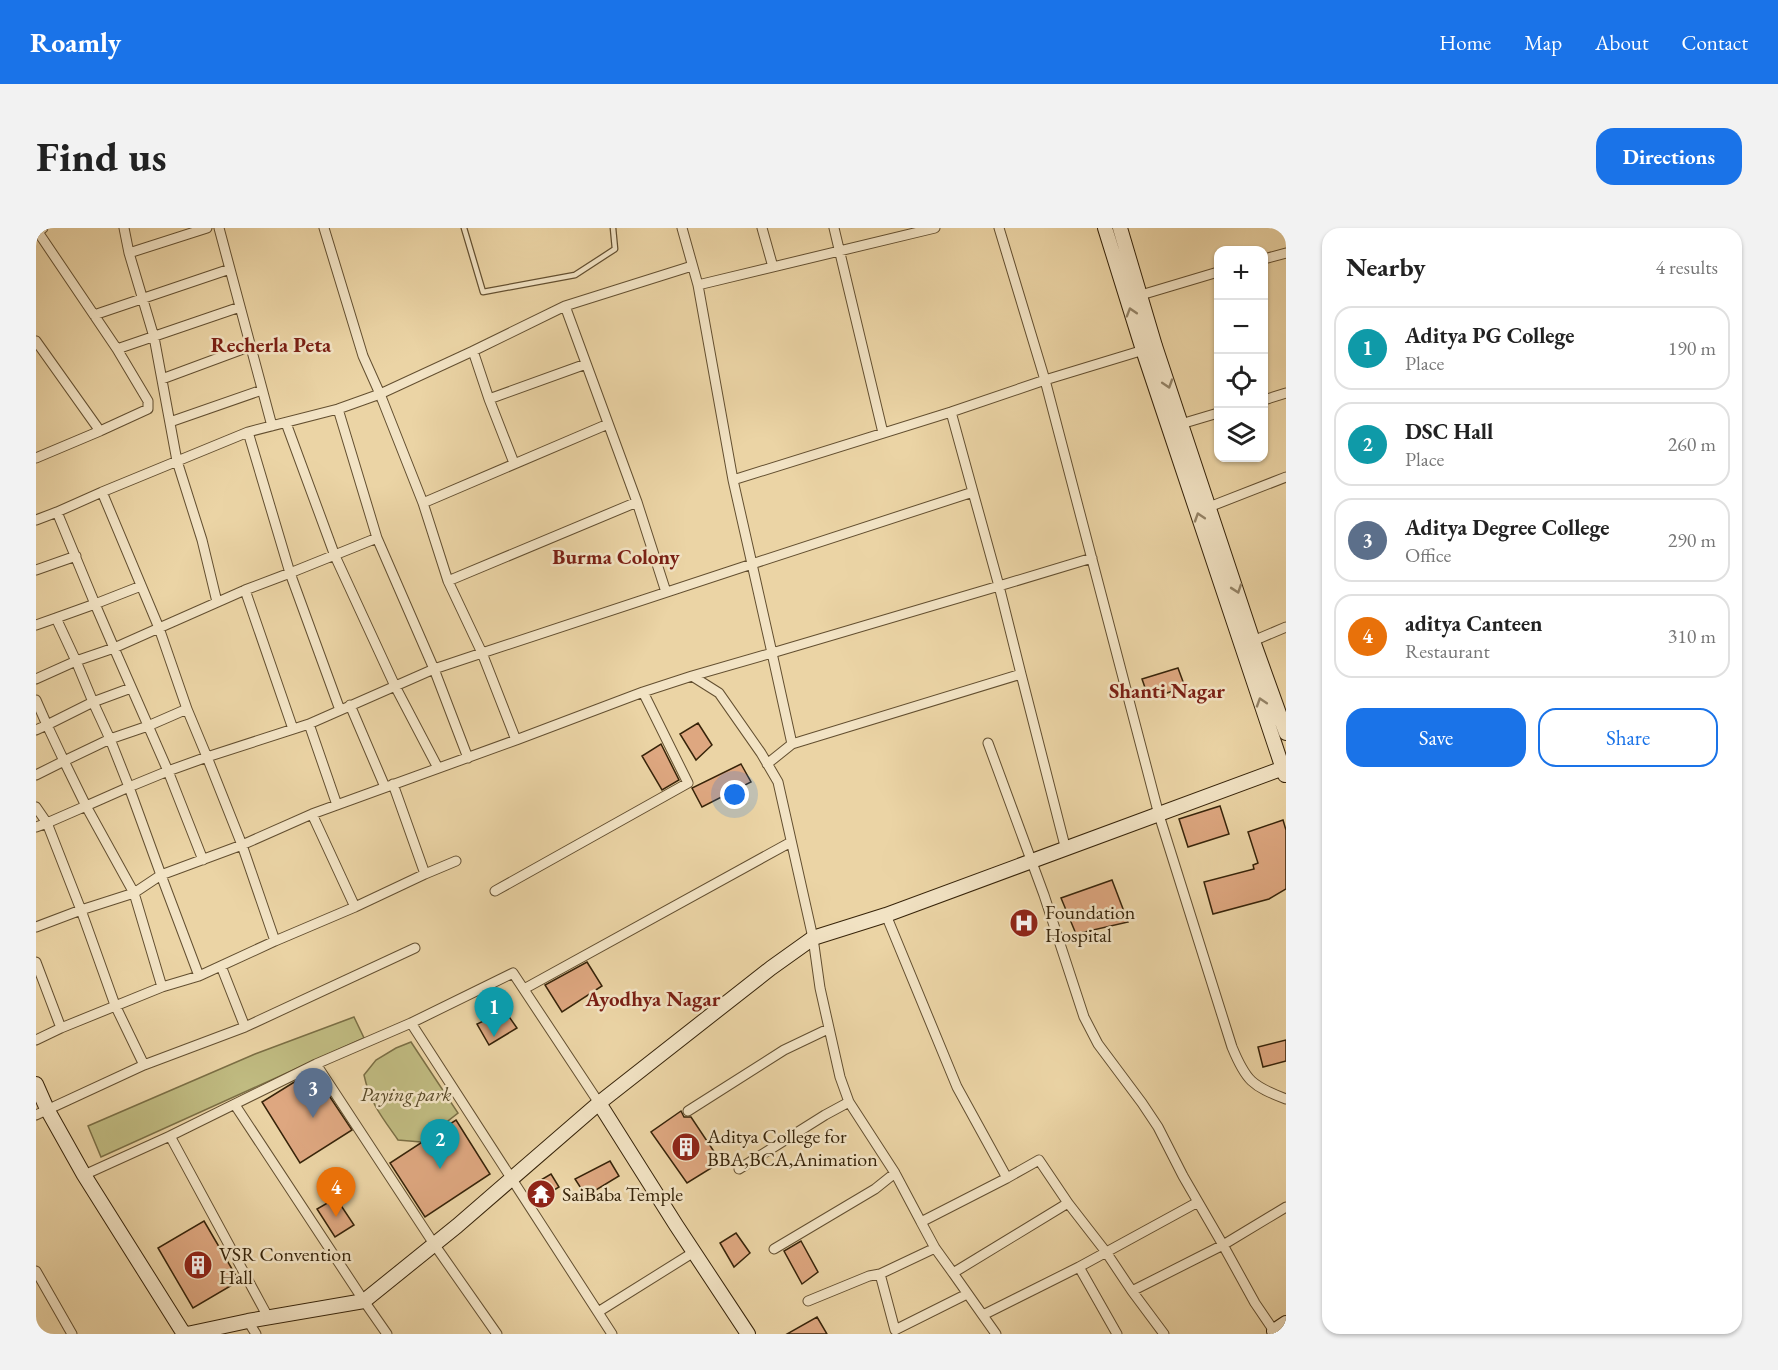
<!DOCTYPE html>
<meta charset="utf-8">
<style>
:root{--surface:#fff;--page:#f2f2f2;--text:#222;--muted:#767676;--line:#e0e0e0;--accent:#1a73e8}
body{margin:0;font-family:"EB Garamond",serif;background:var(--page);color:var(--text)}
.controls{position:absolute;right:18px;top:18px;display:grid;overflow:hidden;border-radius:12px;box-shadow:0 2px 4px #0004}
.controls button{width:54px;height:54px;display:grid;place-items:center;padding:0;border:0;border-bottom:2px solid var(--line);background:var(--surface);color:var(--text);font:30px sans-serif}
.you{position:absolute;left:699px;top:567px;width:21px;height:21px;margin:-15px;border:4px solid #fff;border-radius:50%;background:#1a73e8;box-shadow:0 0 0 9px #1a73e833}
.badge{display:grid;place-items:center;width:39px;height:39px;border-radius:50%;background:var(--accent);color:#fff;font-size:20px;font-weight:700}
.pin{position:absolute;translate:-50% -50px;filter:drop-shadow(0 2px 3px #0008)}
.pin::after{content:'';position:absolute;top:32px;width:21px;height:18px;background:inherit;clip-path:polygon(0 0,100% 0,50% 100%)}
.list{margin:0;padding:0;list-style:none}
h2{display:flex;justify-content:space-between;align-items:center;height:78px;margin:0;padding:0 24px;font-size:26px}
h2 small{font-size:20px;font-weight:400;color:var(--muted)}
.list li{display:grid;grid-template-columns:39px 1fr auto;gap:18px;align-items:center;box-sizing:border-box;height:84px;margin:0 12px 12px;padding:0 12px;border:2px solid var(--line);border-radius:18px}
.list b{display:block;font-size:22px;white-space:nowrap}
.list p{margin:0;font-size:20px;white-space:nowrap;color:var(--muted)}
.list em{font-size:20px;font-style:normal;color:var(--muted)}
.actions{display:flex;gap:12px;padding:18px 24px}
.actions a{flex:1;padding:14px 0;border:2px solid var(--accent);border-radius:18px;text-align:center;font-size:21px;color:var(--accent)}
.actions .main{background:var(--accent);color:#fff}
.icon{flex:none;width:33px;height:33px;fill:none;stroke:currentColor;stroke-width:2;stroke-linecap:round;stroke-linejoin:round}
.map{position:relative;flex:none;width:1250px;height:1106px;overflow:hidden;border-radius:18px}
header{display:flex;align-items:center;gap:36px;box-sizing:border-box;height:84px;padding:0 30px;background:var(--accent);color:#fff}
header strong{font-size:28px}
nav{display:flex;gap:33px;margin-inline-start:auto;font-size:21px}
.intro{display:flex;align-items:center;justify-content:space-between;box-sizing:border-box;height:144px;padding:0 36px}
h1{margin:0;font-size:42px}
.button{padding:15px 27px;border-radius:18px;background:var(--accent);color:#fff;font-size:21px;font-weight:700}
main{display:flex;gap:36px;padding:0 36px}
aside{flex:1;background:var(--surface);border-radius:18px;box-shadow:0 2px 4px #0004}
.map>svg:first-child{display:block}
.green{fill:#c0bb81;stroke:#7b6f45;stroke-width:1.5}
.building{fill:#dea780;stroke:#362309;stroke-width:1.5}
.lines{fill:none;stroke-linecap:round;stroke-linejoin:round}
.lane-casing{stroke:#634f30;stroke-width:7}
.street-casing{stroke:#634f30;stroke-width:11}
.secondary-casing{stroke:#362309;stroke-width:16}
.lane{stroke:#f2e3c4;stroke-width:4.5}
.street{stroke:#f2e3c4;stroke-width:9}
.secondary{stroke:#f2e3c4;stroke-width:14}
.oneway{stroke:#948366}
.labels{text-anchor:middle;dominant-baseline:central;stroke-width:5;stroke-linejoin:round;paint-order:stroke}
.poi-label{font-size:20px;fill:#362309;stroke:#f2e3c4;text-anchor:start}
.park-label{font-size:20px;font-style:italic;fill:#584927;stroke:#f2e3c4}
.neighbourhood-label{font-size:21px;font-weight:bold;fill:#7a1f14;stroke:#f2e3c4}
</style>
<header>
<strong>Roamly</strong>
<nav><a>Home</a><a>Map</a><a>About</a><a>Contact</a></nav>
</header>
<div class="intro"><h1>Find us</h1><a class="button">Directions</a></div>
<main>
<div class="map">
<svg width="1250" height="1106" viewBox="0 0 1250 1106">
<rect width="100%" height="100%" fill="#ebd4a5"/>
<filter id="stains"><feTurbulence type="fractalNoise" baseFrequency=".00333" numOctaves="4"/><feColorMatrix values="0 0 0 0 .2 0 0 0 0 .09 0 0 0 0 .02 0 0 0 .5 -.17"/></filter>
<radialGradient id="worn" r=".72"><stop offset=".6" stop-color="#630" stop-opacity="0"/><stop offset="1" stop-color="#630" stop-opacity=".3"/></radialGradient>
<!-- green -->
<path class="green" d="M318 789 328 810 65 929 52 898 219 826Z
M375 814 422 885 385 914 362 912C346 889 334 875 328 847L340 832 360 820Z"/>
<!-- building -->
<path class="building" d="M1142 440 1149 459 1113 471 1106 451Z
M662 495 676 517 660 532 644 506Z
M625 516 643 552 626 562 606 528Z
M705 536 715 554 666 579 656 560Z
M1184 578 1193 606 1152 619 1143 591Z
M1247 592 1250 602V661L1233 671 1177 686 1168 654 1218 641 1217 637 1222 635 1212 604Z
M1076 652 1092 694 1040 706 1025 670Z
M551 734 566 758 526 784 509 757Z
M469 783 481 800 453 817 441 796Z
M1250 812V833L1227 839 1222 819Z
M278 845 316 902 264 935 226 874 260 853Z
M645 883 648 889H655L685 934 651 955 615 904Z
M420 892 454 946 389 989 354 935Z
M574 933 583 948 550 968 539 951Z
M515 946 523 959 501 973 493 959Z
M300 970 318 997 299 1009 281 981Z
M168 993 203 1053 157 1080 122 1020Z
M700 1005 714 1025 698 1039 684 1015Z
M765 1013 782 1044 766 1056 748 1023Z
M781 1089 791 1106H751Z"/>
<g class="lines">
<!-- lane casing -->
<g class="lane-casing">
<path id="lane" d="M428 0 447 64 539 47 579 21 577 0"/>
</g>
<!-- street casing -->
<g class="street-casing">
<path id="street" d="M7 0 2 4 81 121 204 79
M88 0 93 25 118 109 141 233 166 312 181 374
M183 0 236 198
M288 0 327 128 344 166 302 181 212 204 66 264 123 400 209 362 254 345 304 482
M646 0 662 57 697 252 915 184 1009 152 963 0
M726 0 737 39
M798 0 847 205
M93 25 171 0
M1228 31 1250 25
M662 57 899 0
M1105 67 1182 44
M58 87 194 41
M0 113 64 203 112 181V173L81 121
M1111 121 1009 152 1123 587 1196 819C1210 853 1216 858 1250 871
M126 151 215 118
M453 171 437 123 529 78
M1228 172 1250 165
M302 181 341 310
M134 194 226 162
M250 195 299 328 359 458 402 540
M1145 196 1182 185
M212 204 254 345 341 310 398 441 432 530
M0 230 64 203
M478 235 453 171 550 136
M697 252 716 336 937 264 915 184
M66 264 21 284 59 376 105 358
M387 275 344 166 437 123
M1173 279 1250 249
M0 292 21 284
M0 342 40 328
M412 353 601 274
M209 362 257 501
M630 364 601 274 529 78 656 38
M0 397 20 390
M1217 413 1250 399
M985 446 1030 622
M656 448 607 464 480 512 446 425 716 336 736 425 963 358 937 264
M0 451 40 433 20 390 59 376 78 420 123 400 151 481 171 529 132 543 78 420 40 433 57 474 95 460
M0 472 11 497 57 474 74 511 112 498 151 481
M314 477 349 559
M273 496 301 577
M0 502 11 497 28 533 74 511 93 559 132 543 167 632
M480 512 276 586 206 617 171 529 273 496 398 441 446 425 412 353 387 275 572 196
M731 536 756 516
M0 547 28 533 50 578 93 559 125 647 98 665 45 682 0 699
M357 556 389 646
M0 579 11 595 50 578 98 665 126 759 163 748
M276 586 319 679
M0 599 11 595 45 682 79 777 108 837
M206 617 239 713 163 748 125 647Z
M459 663 652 555 607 464
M850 687 921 859 971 950 885 994 859 945 813 874 804 849 784 760 777 710 742 554 725 525 683 465 656 448 736 425 756 516 985 446 963 358 1056 330
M239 713 319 679 389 646 420 633
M0 734 25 800 0 812
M488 761 755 614
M375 795 576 1106
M209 799 379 720
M25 800 126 759
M280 836 398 1016 461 1106
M199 877 328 1073 351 1106
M652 883 748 822 792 801
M0 887 108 837 209 799 185 738
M134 908 232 1089
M703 941 789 887 813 874
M48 947 134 908 280 836 375 795 477 745 563 875
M971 950 1003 932 1032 975
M885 994 899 1020 917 1045 1032 975 1070 1024 1096 1063 1187 1017 1147 948 1122 899 1106 875 1062 816 1048 789 1008 667 952 515
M738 1021 839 961 859 945
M1043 1039 1081 1106
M0 1043 36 1106
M917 1045 960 1106
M844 1046 859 1102 931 1066
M1096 1063 1128 1106
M772 1073 833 1048 844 1046 899 1020
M562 1084 658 1024
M947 1087 1043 1039 1162 974
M212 1093 220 1106
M1238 1103 1219 1075 1187 1017 1250 979"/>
</g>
<!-- secondary casing -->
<g class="secondary-casing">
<path id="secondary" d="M1069 0 1107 122 1249 547
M1084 0 1119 118 1217 413 1250 505
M0 856 11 881 48 947 148 1106
M563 875 640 997 712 1106
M151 1106 212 1093 328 1073 421 998 563 875 735 740 777 710 850 687 1250 539
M1240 1106 1238 1103 1250 1095"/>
</g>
<!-- lane -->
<use href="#lane" class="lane"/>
<!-- street -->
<use href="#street" class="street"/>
<!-- secondary -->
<use href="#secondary" class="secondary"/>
</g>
<!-- one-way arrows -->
<defs><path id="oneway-chevron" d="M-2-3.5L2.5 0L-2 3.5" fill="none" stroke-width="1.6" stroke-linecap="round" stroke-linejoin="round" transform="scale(1.5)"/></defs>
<g class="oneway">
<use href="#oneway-chevron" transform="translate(1095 84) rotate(-107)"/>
<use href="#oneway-chevron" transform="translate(1132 156) rotate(72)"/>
<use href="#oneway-chevron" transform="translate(1163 289) rotate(-108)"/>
<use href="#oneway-chevron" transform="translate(1201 361) rotate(71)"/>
<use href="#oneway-chevron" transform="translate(1225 474) rotate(-108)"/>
</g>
<!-- icons -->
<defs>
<g id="hospital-disc" transform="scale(1.5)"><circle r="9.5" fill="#8f2418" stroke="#f2e3c4"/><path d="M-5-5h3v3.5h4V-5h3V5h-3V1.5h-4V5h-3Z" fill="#fff"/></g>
<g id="building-disc" transform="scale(1.5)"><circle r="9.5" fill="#8f2418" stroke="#f2e3c4"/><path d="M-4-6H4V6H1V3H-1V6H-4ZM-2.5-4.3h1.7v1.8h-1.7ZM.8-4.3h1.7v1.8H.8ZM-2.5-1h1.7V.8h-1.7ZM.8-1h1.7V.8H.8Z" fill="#fff"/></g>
<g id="temple-disc" transform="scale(1.5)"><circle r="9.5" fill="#8f2418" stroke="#f2e3c4"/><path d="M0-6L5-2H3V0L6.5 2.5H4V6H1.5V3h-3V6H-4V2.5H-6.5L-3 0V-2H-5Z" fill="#fff"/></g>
</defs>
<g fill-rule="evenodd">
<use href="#hospital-disc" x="988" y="695"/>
<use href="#building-disc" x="650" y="919"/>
<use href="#temple-disc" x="505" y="966"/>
<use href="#building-disc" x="162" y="1037"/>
</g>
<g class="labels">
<!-- poi labels -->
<g class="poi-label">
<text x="1009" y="684">Foundation<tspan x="1009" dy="23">Hospital</tspan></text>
<text x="671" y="908">Aditya College for<tspan x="671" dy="23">BBA,BCA,Animation</tspan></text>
<text x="526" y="966">SaiBaba Temple</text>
<text x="183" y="1026">VSR Convention<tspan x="183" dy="23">Hall</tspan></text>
</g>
<!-- park labels -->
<g class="park-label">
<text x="370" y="866">Paying park</text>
</g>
<!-- neighbourhood labels -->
<g class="neighbourhood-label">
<text x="235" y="116">Recherla Peta</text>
<text x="580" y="328">Burma Colony</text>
<text x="1131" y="462">Shanti Nagar</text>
<text x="617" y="770">Ayodhya Nagar</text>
</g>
</g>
<rect width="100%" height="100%" filter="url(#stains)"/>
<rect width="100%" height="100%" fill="url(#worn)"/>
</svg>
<div class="controls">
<button>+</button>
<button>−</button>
<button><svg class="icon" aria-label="locate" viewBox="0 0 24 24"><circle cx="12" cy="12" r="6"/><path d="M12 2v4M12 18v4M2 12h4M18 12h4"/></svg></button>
<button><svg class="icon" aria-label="layers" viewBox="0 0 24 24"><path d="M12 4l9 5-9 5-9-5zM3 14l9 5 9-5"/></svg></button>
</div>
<div class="you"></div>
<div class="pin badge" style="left:458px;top:809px;background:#0f9aa8">1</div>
<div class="pin badge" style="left:404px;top:941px;background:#0f9aa8">2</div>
<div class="pin badge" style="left:277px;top:890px;background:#5c6f8a">3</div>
<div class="pin badge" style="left:300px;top:989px;background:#e8710a">4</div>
</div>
<aside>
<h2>Nearby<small>4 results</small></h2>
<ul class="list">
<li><span class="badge" style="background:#0f9aa8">1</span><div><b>Aditya PG College</b><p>Place</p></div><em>190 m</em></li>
<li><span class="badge" style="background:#0f9aa8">2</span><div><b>DSC Hall</b><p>Place</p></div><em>260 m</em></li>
<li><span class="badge" style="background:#5c6f8a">3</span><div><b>Aditya Degree College</b><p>Office</p></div><em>290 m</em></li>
<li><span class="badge" style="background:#e8710a">4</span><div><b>aditya Canteen</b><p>Restaurant</p></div><em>310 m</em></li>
</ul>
<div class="actions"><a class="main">Save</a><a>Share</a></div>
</aside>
</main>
